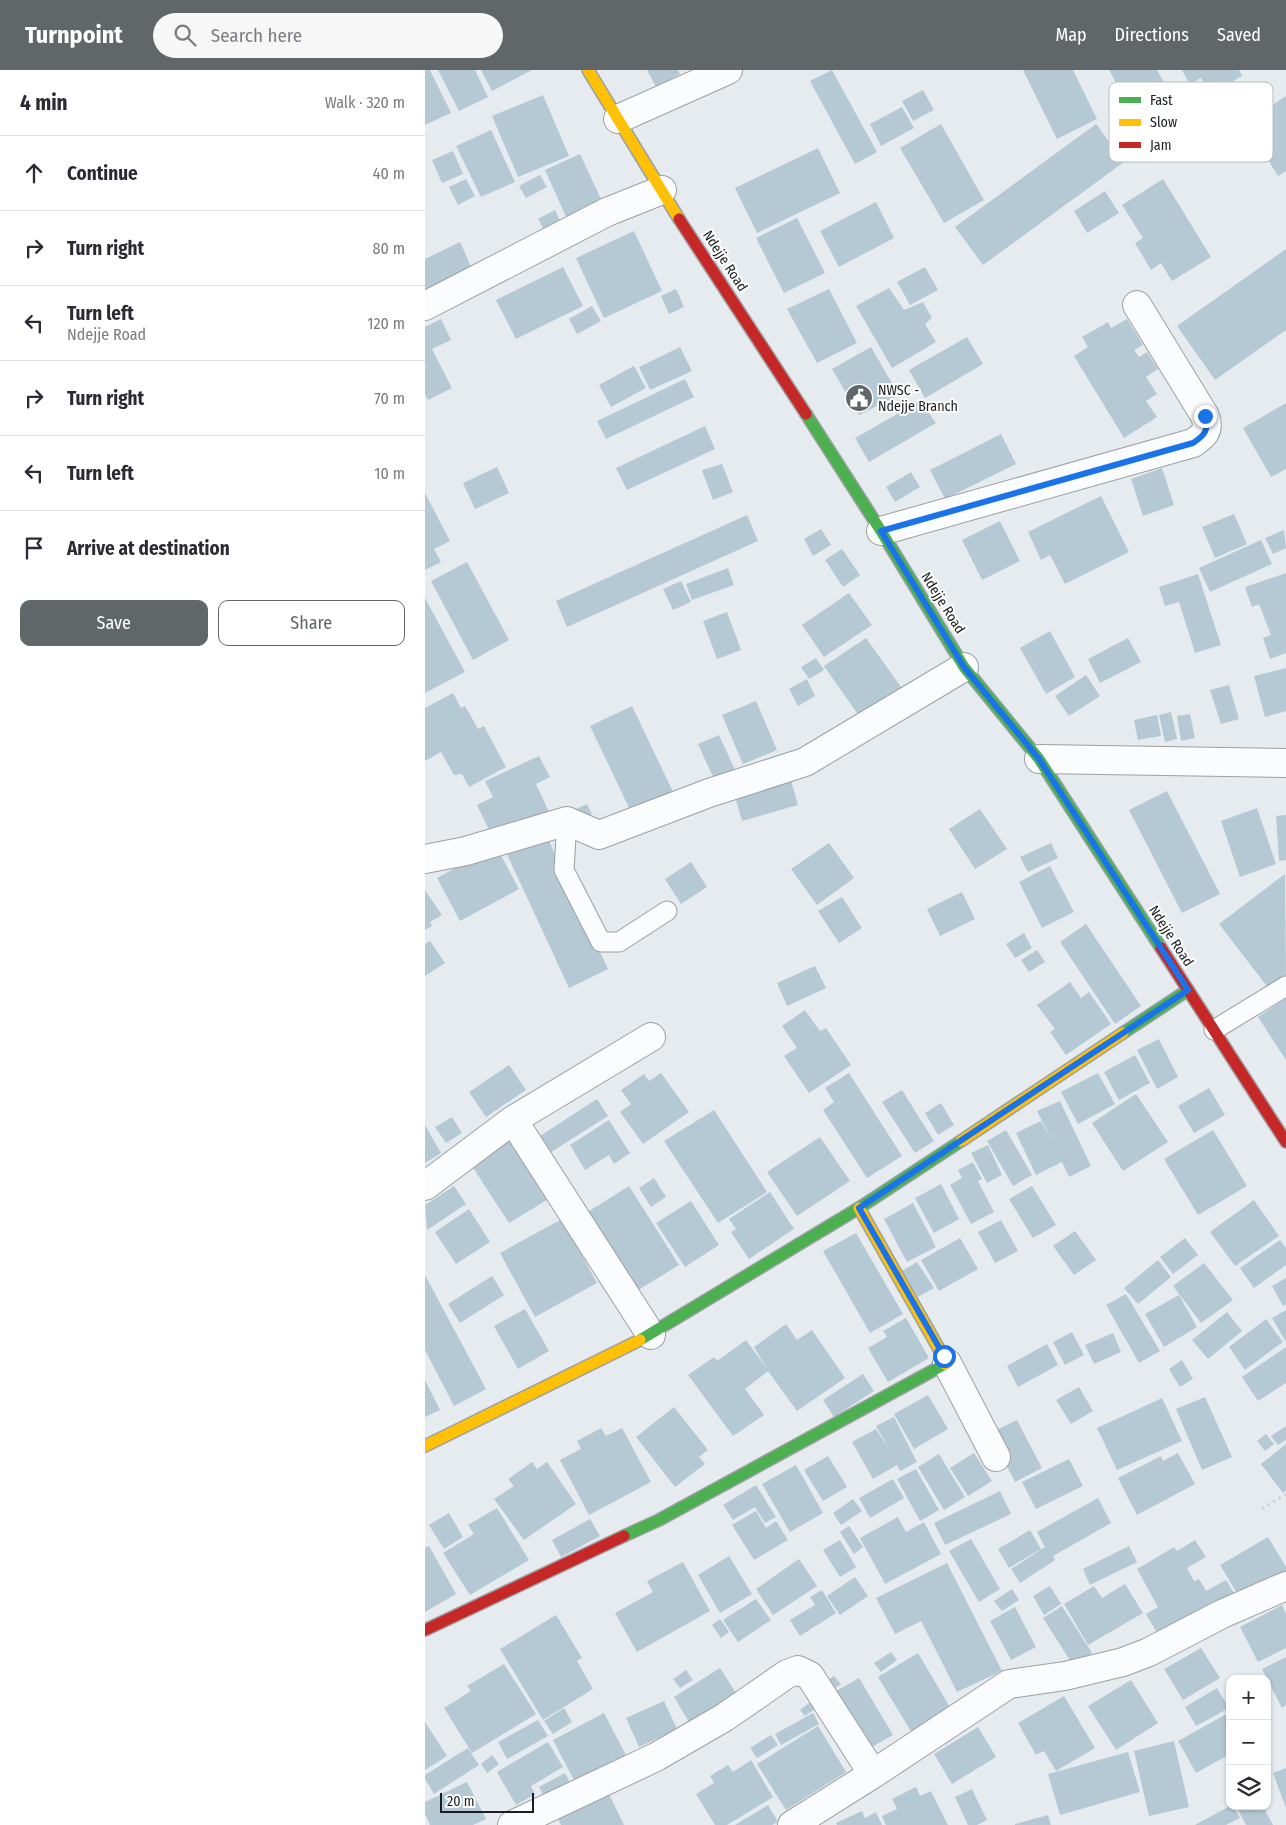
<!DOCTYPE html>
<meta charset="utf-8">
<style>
:root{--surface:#fff;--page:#f7f7f7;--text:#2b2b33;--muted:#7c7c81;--line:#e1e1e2;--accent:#616669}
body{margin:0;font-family:"Fira Sans Condensed",sans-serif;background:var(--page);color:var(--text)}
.controls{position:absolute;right:15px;bottom:15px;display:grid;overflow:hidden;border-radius:10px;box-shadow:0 1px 4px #0004}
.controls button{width:45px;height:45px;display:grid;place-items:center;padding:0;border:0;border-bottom:1px solid var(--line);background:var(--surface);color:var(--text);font:25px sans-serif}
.scale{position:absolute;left:15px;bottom:12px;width:94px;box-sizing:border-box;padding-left:5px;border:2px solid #1a1e21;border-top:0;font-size:14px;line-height:18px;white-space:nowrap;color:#1a1e21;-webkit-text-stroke:4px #fff;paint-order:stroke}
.stop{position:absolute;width:15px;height:15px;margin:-11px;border:4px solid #1a73e8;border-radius:50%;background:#fff}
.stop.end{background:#1a73e8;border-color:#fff;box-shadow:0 1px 5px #0008}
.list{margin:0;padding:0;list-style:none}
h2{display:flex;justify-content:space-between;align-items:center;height:65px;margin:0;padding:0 20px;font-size:21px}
h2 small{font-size:16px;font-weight:400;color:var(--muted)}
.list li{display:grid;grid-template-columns:32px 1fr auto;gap:15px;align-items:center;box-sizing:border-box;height:75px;padding:0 20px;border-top:1px solid var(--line)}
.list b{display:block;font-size:19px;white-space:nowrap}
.list p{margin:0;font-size:16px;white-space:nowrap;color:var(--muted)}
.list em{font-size:16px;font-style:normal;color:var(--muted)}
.actions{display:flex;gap:10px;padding:15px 20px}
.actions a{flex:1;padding:11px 0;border:1px solid var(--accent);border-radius:10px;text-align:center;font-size:18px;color:var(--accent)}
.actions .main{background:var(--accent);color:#fff}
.icon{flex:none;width:28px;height:28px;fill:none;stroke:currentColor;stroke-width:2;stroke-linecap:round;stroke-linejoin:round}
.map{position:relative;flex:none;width:861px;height:1755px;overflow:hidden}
header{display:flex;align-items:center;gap:30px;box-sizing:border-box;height:70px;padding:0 25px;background:var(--accent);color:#fff}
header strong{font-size:24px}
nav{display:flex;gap:28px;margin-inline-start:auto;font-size:18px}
.search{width:350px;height:45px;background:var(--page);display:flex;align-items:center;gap:12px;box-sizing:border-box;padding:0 18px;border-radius:28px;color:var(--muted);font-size:19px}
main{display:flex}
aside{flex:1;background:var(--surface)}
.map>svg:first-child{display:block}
.building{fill:#b4c9d3}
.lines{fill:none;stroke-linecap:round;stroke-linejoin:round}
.lane-casing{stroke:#9ca0a3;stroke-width:21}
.street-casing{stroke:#9ca0a3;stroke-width:30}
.fast-casing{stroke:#9ca0a3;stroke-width:14}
.slow-casing{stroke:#9ca0a3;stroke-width:14}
.jam-casing{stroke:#9ca0a3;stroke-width:14}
.path{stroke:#d2d3d5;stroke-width:3;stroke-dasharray:2.5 4;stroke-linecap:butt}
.lane{stroke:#fbfcfd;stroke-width:19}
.street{stroke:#fbfcfd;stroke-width:28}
.fast{stroke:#4caf50;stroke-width:11}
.slow{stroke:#ffc107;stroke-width:11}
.jam{stroke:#c62828;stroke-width:11}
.route{stroke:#1a73e8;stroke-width:6}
.labels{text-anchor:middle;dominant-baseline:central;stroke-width:4;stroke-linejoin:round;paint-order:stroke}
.street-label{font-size:14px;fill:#1a1e21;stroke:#fff}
.poi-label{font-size:14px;fill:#1a1e21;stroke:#fff;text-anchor:start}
.key{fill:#fff;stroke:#babcbc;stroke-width:1}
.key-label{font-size:14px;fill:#1a1e21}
</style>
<header>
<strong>Turnpoint</strong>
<div class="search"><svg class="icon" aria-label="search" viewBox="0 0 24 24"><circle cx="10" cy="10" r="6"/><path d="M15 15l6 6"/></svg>Search here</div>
<nav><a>Map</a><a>Directions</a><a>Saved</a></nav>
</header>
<main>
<aside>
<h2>4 min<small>Walk · 320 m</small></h2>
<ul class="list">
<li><svg class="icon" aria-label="ahead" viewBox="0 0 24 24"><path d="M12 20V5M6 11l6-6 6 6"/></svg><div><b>Continue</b></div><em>40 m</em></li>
<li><svg class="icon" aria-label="right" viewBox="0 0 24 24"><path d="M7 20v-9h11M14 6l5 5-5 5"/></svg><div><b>Turn right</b></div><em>80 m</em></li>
<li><svg class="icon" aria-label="left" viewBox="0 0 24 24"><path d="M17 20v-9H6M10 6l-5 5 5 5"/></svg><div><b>Turn left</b><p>Ndejje Road</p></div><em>120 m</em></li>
<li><svg class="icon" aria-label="right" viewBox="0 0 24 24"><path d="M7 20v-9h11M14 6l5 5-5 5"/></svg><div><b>Turn right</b></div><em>70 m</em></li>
<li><svg class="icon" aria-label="left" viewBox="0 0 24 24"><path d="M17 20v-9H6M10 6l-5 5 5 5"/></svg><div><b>Turn left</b></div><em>10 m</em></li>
<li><svg class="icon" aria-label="arrive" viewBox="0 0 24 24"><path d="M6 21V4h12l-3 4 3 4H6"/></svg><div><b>Arrive at destination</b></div></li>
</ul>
<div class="actions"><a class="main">Save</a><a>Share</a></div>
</aside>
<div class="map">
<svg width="861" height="1755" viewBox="0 0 861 1755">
<rect width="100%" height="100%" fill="#e6ebef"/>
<!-- building -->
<path class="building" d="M0 0H5L26 43 0 55Z
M13 0H50L63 27 34 41Z
M56 0H107L67 21Z
M222 0H253L255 4 231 17Z
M407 0 452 82 430 94 385 11Z
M598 0H648L672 49 632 69Z
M684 0H732L764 57 726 77Z
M757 0H814L817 6 785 24 776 8 765 14Z
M498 20 509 40 488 51 477 31Z
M118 25 144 86 93 107 67 46Z
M861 26V101L853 106 829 67 844 58 835 43Z
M477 37 489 58 456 76 445 54Z
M516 54 559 130 519 153 475 78Z
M671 54 699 92 558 195 530 157Z
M66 60 90 112 56 127 31 76Z
M393 78 415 123 332 163 310 118Z
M28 81 38 104 17 113 7 90Z
M155 84 182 142 146 158 120 100Z
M115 105 122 117 101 128 94 116Z
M41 109 50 126 33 135 24 117Z
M738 109 786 187 747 211 736 193 726 200 710 173 718 168 697 135Z
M680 121 694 143 662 163 649 141Z
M451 132 469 168 414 197 395 161Z
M130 140 139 159 123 167 113 149Z
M372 148 400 203 359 223 331 168Z
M209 161 237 221 179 248 151 188Z
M35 172 48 201 0 224V189Z
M861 179V260L790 310 752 256Z
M138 197 158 236 91 269 71 230Z
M500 197 513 220 485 235 472 212Z
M464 218 479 240 498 232 507 248 500 254 511 272 467 298 431 236Z
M251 219 259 237 244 244 236 226Z
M404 219 432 273 392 293 362 239Z
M167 236 176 251 152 264 144 249Z
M16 249 26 270 7 279 27 318 3 330 0 325V257Z
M702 249 718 275 709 280 714 287 722 282 733 299 721 307 732 324 721 331 732 347 699 368 649 286 663 277 657 267 683 252 686 258Z
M542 267 558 294 500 328 484 300Z
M255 277 267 301 225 320 214 297Z
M446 277 474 325 434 345 407 299Z
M209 296 221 318 186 337 174 315Z
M260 309 269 327 181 369 172 351Z
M495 331 511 353 444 392 430 368Z
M861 333V399L846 407 818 358Z
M280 356 290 379 202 420 191 398Z
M576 364 591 394 520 429 505 400Z
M297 394 308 422 288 430 277 400Z
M72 397 84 423 50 439 38 413Z
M737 398 749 435 718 446 706 409Z
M486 402 495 417 470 432 461 417Z
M0 423 25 471 9 479 16 492 0 500Z
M676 426 704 482 640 514 625 485 616 490 603 462Z
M809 444 822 474 790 488 777 457Z
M322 445 333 471 142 557 131 531Z
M575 451 595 491 557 510 537 470Z
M396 459 406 475 388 486 379 469Z
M859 460 861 478 848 484 840 468Z
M836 470 847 494 785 522 774 498Z
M417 479 435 505 418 517 400 490Z
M42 492 84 570 48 590 6 511Z
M303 498 309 515 267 530 261 514Z
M861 503V583L845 589 838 568 846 565 834 534 827 537 820 517Z
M773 504 796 575 770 583 754 532 740 536 734 517Z
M256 511 266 532 248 540 238 519Z
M424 523 447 555 399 587 377 555Z
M0 528 40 602 0 623Z
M302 542 316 580 292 589 278 551Z
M625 561 650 607 621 624 595 578Z
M441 568 479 621 437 650 399 596Z
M703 568 716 592 675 613 663 589Z
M391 588 399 600 384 609 376 597Z
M861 598V641L840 647 829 606Z
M661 605 675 626 644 646 630 626Z
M382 609 390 626 373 636 364 619Z
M804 615 814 649 796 654 785 620Z
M28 623 36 638 40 636 53 659 59 656 81 697 44 717 37 704 29 705 16 682 0 691V638Z
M331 631 352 680 318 694 297 645Z
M207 636 250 726 208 746 165 656Z
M746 642 752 669 740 672 734 645Z
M765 644 770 668 756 671 752 646Z
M732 645 736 666 713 670 709 650Z
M294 665 310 700 289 709 273 674Z
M114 686 125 707 111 714 124 742 68 768 52 735 68 727 60 711Z
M365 707 373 735 317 751 309 723Z
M742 721 795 824 757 843 704 740Z
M162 734 167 744 153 752 147 741Z
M832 738 851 794 815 807 796 751Z
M555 739 582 779 550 799 524 759Z
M861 745V790L854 791 851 746Z
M119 760 183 899 144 918 79 778Z
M404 773 429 808 392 835 366 799Z
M626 773 633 788 603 802 595 787Z
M71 776 94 819 35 851 12 808Z
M266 792 282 817 256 834 240 809Z
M625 796 649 842 617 858 594 812Z
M860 804 861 906 844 919 794 854Z
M0 820 17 845 5 852 7 856 0 860Z
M537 822 550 849 515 866 502 839Z
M417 827 437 858 414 873 393 841Z
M661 854 716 936 690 954 635 872Z
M599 863 607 878 590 888 581 874Z
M5 871 20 893 0 906V874Z
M612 880 620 892 604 902 596 890Z
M390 896 401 918 362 936 352 913Z
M645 912 656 928 664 922 686 954 641 985 625 962 630 959 612 935Z
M861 928V990L833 947Z
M380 940 395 961 401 958 426 995 384 1023 359 986 372 978 357 956Z
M734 969 753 1007 732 1019 712 980Z
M710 985 725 1013 694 1030 679 1002Z
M84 995 101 1020 61 1047 44 1022Z
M236 1003 264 1042 218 1074 195 1042 206 1034 196 1020 219 1004 224 1011Z
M424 1003 477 1086 442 1108 398 1040 409 1032 400 1018Z
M673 1003 690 1034 653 1054 636 1022Z
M784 1018 800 1045 769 1063 753 1036Z
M477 1020 509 1071 490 1083 457 1032Z
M711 1024 743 1072 698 1101 667 1053Z
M172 1029 183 1046 123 1084 112 1068Z
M635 1031 666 1096 644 1107 637 1092 611 1105 591 1063 616 1051 630 1077 612 1041Z
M516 1033 529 1055 513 1065 500 1043Z
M289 1040 342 1122 293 1153 239 1071Z
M27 1047 37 1063 21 1073 10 1057Z
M184 1050 205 1083 189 1094 184 1085 160 1100 145 1075Z
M0 1055 16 1083 0 1093Z
M581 1060 607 1105 588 1116 562 1071Z
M788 1060 822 1116 773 1145 739 1089Z
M395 1067 425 1111 372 1146 342 1102Z
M83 1069 122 1130 84 1153 45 1093Z
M563 1075 577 1105 562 1113 546 1083Z
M548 1092 557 1109 553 1111 569 1142 546 1154 525 1115 537 1108 533 1100Z
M229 1108 241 1127 226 1137 214 1118Z
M516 1114 534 1149 509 1163 490 1128Z
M29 1116 41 1134 2 1160 0 1135Z
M204 1116 254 1195 210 1222 161 1143Z
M607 1116 631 1155 608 1168 584 1129Z
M345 1122 369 1159 324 1189 306 1162 311 1159 304 1149Z
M829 1130 854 1166 810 1196 785 1162Z
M266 1131 294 1175 260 1197 231 1153Z
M488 1133 511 1177 482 1192 459 1149Z
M44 1139 65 1172 31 1194 10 1162Z
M137 1149 172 1213 110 1247 75 1183Z
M576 1150 593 1181 570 1193 553 1162Z
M650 1161 671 1190 649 1205 628 1176Z
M431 1163 478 1244 445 1263 398 1181Z
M535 1168 553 1199 514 1221 496 1190Z
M760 1168 773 1185 748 1204 735 1187Z
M855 1170 861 1178V1195L829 1218 815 1198Z
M733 1190 746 1207 713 1234 699 1218Z
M492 1192 509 1218 493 1227 477 1201Z
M779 1193 808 1230 776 1253 748 1216Z
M0 1205 61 1319 29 1336 0 1280Z
M67 1206 79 1225 35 1253 23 1234Z
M861 1208V1234L858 1236 847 1216Z
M701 1224 735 1281 714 1293 681 1235Z
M754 1225 772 1257 739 1277 720 1244Z
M100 1239 124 1281 93 1299 69 1256Z
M861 1240V1272L847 1248Z
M802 1242 817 1261 783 1289 767 1270Z
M481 1248 504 1288 463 1312 443 1278 462 1267 458 1261Z
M841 1249 858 1272 820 1300 804 1277Z
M361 1254 372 1270 387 1260 420 1308 372 1341 343 1301 320 1319 339 1345 308 1366 263 1305 289 1287 292 1291 321 1270 342 1299 329 1277Z
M647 1262 659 1285 640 1295 628 1272Z
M688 1263 696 1282 669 1294 660 1275Z
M622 1274 633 1295 593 1317 582 1296Z
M861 1277V1313L833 1331 817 1307Z
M757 1290 768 1309 755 1317 744 1299Z
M438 1304 449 1321 409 1347 398 1330Z
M0 1310 15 1340 0 1347Z
M654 1317 668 1341 646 1354 631 1330Z
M503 1325 523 1359 489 1379 469 1344Z
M780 1327 807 1387 777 1400 751 1339Z
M737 1328 757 1371 692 1400 672 1358Z
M249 1337 283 1380 274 1387 280 1394 250 1417 211 1367Z
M469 1347 492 1392 475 1401 472 1395 448 1409 427 1372 451 1359 464 1379 451 1356Z
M592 1350 617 1398 590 1412 565 1363Z
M861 1356V1370L853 1375 846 1366Z
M176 1358 181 1366 197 1358 226 1412 164 1445 135 1390 156 1379 152 1371Z
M841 1364 849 1374 840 1381 832 1371Z
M861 1374V1420L858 1423 836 1394Z
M549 1383 567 1411 543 1426 525 1398Z
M753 1383 770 1414 712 1445 693 1408 736 1386 738 1391Z
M514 1384 540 1427 519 1440 493 1397Z
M403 1386 422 1417 398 1431 379 1400Z
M644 1389 658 1416 611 1439 597 1412Z
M107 1392 112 1399 122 1392 151 1434 99 1470 69 1429 89 1416 83 1409Z
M371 1395 398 1443 365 1462 337 1414Z
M491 1399 514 1440 495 1451 472 1409Z
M468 1409 479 1428 445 1448 434 1428Z
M331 1415 351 1447 340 1453 330 1437 308 1450 298 1435Z
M575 1421 586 1444 520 1475 509 1453Z
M673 1428 686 1453 628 1486 630 1490 595 1513 586 1499 620 1477 612 1462Z
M428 1429 437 1441 416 1455 408 1443Z
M72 1438 104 1490 45 1525 18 1483 49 1464 43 1455Z
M331 1441 341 1458 351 1451 363 1470 329 1490 307 1455Z
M24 1443 38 1467 19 1479 4 1455Z
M473 1447 481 1462 499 1452 516 1484 460 1514 435 1468Z
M165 1449 175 1466 136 1487 127 1470Z
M424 1456 438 1477 429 1484 415 1462Z
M605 1460 616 1479 584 1498 573 1479Z
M843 1467 861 1497V1503L816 1530 795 1495Z
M546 1469 575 1519 554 1532 524 1481Z
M415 1470 431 1497 415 1507 398 1480Z
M770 1470 781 1487 762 1498 769 1511 774 1509 781 1521 801 1510 812 1528 737 1571 721 1544 733 1537 712 1499 749 1477 752 1481Z
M4 1476 31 1524 0 1542V1478Z
M704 1476 712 1492 665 1515 658 1499Z
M304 1486 327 1524 295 1543 273 1505Z
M374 1489 392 1516 348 1545 331 1519Z
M258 1492 285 1541 212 1582 190 1543 228 1522 222 1511Z
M522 1493 577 1601 532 1622 496 1551 470 1564 451 1528Z
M430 1507 443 1526 415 1545 402 1526Z
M700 1514 718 1543 663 1575 639 1534 669 1516 677 1528Z
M625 1516 636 1534 619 1545 608 1526Z
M587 1519 594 1530 577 1541 569 1531Z
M397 1520 411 1543 375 1566 365 1550 390 1535 385 1527Z
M331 1529 346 1550 313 1572 298 1550Z
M857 1535 861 1544V1578L833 1592 815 1557Z
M637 1536 667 1583 648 1595 618 1548Z
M590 1537 611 1577 586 1590 565 1551Z
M131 1545 157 1588 152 1591 168 1619 118 1650 75 1579Z
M295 1549 304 1562 296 1568 287 1555Z
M776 1578 795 1608 758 1630 739 1599Z
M466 1582 472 1590 456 1602 449 1593Z
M493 1583 526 1639 487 1663 453 1607Z
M861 1587V1635L857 1638 837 1599Z
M79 1594 111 1644 47 1683 19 1638 46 1621 42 1616Z
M295 1598 311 1623 264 1652 249 1627Z
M261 1600 268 1610 255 1618 248 1609Z
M409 1606 416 1614 405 1622 398 1614Z
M434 1608 468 1665 440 1681 406 1624Z
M706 1610 733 1653 691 1680 663 1636Z
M792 1618 804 1638 771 1656 760 1637Z
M639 1626 670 1678 631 1701 619 1681 611 1685 593 1653Z
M239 1631 252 1659 214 1677 201 1648Z
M385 1632 390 1639 380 1646 375 1640Z
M139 1638 147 1652 128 1664 119 1651Z
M805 1642V1684L771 1703 753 1671Z
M179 1643 202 1687 151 1714 128 1670Z
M388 1643 394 1654 356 1675 350 1664Z
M113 1650 123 1666 82 1689 73 1672Z
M0 1652 22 1686 0 1700Z
M393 1656 421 1702 361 1740 332 1694Z
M553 1657 571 1687 527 1714 509 1684Z
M346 1665 353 1675 332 1688 325 1678Z
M749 1671 764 1737 724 1746 709 1681Z
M123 1672 138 1697 106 1716 110 1724 91 1735 72 1702Z
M43 1678 54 1695 9 1724 0 1709V1705Z
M703 1682 715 1722 635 1745 623 1704Z
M67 1685 74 1694 62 1703 56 1694Z
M326 1690 348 1727 302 1755H290L271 1724 289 1713 285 1706 303 1695 308 1702Z
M861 1698V1738L848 1703Z
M140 1703 149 1720 123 1733 114 1717Z
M42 1712 61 1749 48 1755H5L0 1744V1732Z
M491 1717 495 1726 506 1721 523 1755H461L457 1746 472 1739 467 1729Z
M547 1719 562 1750 552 1755H543L530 1727Z
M184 1724 199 1755H136L133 1749Z
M343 1735 353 1752 347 1755H310Z
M805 1736H808L815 1748 801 1755H770Z
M811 1736H838L848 1755H821Z
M437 1741 440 1748 451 1742 457 1755H412L411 1753Z
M623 1745 626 1755H590V1754Z"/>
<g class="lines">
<!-- lane casing -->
<g class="lane-casing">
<path id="lane" d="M142 751 139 800 176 872H194L242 841
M789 960 861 916"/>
</g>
<!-- street casing -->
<g class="street-casing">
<path id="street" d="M193 49 303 0
M0 236 182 142 237 120
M456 461 768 373C780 365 785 360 780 346L712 235
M614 689 861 693
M0 789 41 781 142 751 174 765 284 723 380 692 539 597
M88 1050 226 967
M0 1116 88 1050 226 1265
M522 1293 571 1387
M87 1755 231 1687 300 1647 362 1604 373 1600 385 1606 448 1704
M367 1755 448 1704 584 1614 640 1606 698 1592 724 1582 797 1544 861 1516"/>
</g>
<!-- fast casing -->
<g class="fast-casing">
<path id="fast" d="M381 344 456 461 539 597 614 689 736 878
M698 963 763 920
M215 1270 434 1138 536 1071
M199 1466 234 1450 520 1294"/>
</g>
<!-- slow casing -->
<g class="slow-casing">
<path id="slow" d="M163 0 254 149
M536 1071 698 963
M434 1138 522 1293 520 1294
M0 1376 215 1270"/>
</g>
<!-- jam casing -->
<g class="jam-casing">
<path id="jam" d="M254 149 381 344
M736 878 861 1072
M0 1560 199 1466"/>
</g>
<!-- path -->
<path class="path" d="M837 1439 861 1424"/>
<!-- lane -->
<use href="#lane" class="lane"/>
<!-- street -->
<use href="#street" class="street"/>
<!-- fast -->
<use href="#fast" class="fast"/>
<!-- slow -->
<use href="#slow" class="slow"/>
<!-- jam -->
<use href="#jam" class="jam"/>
</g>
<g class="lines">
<!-- route -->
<path class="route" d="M519 1286 434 1138 763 920 614 689 539 597 456 461 768 373C780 365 784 360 780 346"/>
</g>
<!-- icons -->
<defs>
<g id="civic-disc" transform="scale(1.4375)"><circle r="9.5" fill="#616669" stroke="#fff"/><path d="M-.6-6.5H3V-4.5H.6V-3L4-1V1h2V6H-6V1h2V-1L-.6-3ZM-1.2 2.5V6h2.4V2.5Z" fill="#fff"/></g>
</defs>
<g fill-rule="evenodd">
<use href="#civic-disc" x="434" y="328"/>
</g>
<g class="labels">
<!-- street labels -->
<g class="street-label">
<text transform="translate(300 191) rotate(57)">Ndejje Road</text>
<text transform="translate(518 533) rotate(58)">Ndejje Road</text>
<text transform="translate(746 866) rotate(57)">Ndejje Road</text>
</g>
<!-- poi labels -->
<g class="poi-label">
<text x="453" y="320">NWSC -<tspan x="453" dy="16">Ndejje Branch</tspan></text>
</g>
</g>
<!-- legend -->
<rect x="684" y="12" width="164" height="80" rx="8" class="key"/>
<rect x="694" y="27" width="22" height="6" fill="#4caf50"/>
<rect x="694" y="49" width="22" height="7" fill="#ffc107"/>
<rect x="694" y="72" width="22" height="6" fill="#c62828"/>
<g class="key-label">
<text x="725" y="35">Fast</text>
<text x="725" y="57">Slow</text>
<text x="725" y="80">Jam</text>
</g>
</svg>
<div class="controls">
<button>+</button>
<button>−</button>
<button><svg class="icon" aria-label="layers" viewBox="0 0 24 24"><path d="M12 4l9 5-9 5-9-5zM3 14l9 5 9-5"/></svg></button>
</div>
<div class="scale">20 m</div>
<div class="stop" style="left:519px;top:1286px"></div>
<div class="stop end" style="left:780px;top:346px"></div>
</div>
</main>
